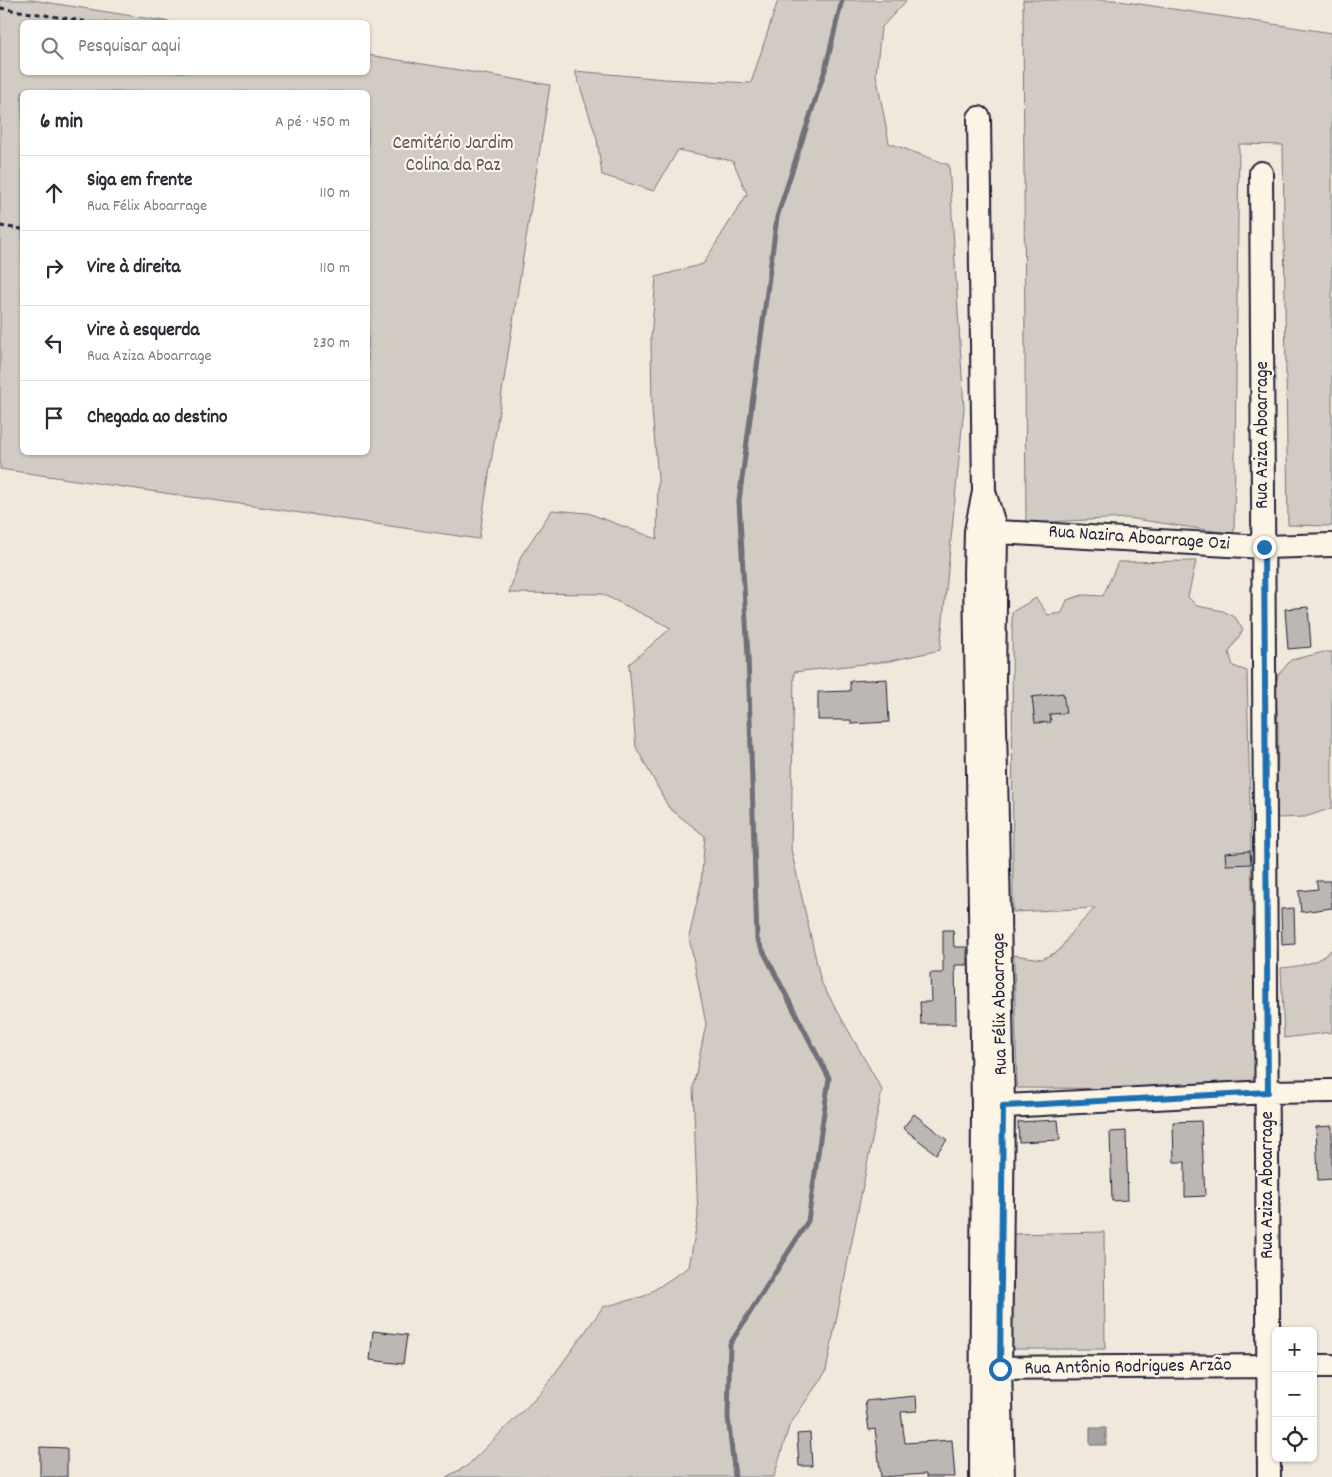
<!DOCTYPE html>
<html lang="pt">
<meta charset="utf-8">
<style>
:root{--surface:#fff;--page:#f2f2f3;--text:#2b2b33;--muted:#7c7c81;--line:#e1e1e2}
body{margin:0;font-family:Dekko,sans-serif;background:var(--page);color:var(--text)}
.controls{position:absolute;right:15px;bottom:15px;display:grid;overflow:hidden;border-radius:8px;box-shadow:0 1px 4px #0004}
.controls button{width:45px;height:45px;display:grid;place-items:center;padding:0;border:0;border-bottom:1px solid var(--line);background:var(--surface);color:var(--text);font:25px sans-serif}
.stop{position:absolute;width:15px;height:15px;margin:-11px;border:4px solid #1f6fb2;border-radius:50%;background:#fff}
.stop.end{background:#1f6fb2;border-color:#fff;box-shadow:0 1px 5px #0008}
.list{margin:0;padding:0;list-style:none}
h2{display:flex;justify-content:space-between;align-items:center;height:65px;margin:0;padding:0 20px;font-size:21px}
h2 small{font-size:16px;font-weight:400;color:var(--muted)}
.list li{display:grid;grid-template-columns:32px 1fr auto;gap:15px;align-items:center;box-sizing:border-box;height:75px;padding:0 20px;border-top:1px solid var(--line)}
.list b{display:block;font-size:19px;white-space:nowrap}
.list p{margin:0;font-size:16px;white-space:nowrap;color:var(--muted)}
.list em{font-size:16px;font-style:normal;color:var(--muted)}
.icon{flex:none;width:28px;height:28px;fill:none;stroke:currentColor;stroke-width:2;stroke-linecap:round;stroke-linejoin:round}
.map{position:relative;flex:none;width:1332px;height:1477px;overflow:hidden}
.search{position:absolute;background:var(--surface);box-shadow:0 1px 4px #0004;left:20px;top:20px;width:350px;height:55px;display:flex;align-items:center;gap:12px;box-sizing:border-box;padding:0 18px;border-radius:8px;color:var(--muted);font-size:19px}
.panel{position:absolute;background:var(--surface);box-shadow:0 1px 4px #0004;left:20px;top:90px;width:350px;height:365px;border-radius:8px}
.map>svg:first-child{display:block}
.green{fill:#d1cbc3;stroke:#7a767f;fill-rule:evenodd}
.water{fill:#a6a2a2;stroke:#716f79}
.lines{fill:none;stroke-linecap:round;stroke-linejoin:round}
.stream{stroke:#716f79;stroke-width:5}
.building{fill:#bcb7b3;stroke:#22223b}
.minor-casing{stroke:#22223b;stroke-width:26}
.path{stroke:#22223b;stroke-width:3;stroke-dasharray:5 4;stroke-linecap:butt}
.minor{stroke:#fcf5e5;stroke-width:22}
.route{stroke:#1f6fb2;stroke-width:6}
.labels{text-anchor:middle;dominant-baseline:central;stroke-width:4.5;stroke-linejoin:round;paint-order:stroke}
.park-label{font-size:19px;fill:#575564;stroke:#fcf5e5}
.street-label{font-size:19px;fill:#22223b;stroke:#fcf5e5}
</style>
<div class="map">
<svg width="1332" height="1477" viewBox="0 0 1332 1477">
<rect width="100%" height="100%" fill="#efe8db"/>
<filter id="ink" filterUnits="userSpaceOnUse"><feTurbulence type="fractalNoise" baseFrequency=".02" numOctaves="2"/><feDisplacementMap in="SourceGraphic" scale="10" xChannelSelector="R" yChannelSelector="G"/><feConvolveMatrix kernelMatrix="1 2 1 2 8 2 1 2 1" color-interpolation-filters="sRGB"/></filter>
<g filter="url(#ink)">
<!-- green -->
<path class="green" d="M0 0H32L170 22H22V72H368V55L550 85 479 539 0 469ZM22 92H368V452H22Z
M778 0H907L881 28 876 74 889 143 949 165 964 408 940 650 890 661 794 672 791 849 821 982 882 1090 826 1371 789 1426 774 1477H446L467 1466 540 1394 603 1307 645 1296 689 1267 698 1217 693 1088 706 1024 689 937 701 884 705 836 669 808 636 747 629 664 671 628 602 594 509 593 521 556 552 510 588 513 657 539 658 478 652 411 651 338 656 277 703 264 747 194 733 161 678 150 654 191 602 175 597 139 575 71 664 79 751 83Z
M1023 0H1113L1332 33V526L1288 525 1283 145 1239 144 1234 534 1128 518 1026 523Z
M1196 561 1188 597 1197 606 1223 611 1235 617 1243 630 1229 652 1233 666 1247 671 1256 1081 1201 1083 1185 1089 1017 1088 1014 955 1042 959 1059 951 1071 933 1095 908 1013 912 1012 612 1036 598 1048 615 1062 613 1067 600 1083 595 1103 596 1118 562Z
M1324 652H1332V808L1305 817 1277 818 1278 725 1275 688 1278 675 1291 660Z
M1332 949V1032L1284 1038 1281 968C1300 966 1318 964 1332 949Z
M1104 1232 1105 1349H1012L1010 1234Z"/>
<!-- water -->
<path class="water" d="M1090 1428H1106V1445H1090Z"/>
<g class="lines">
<!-- stream -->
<path class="stream" d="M735 1477 728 1417 730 1344 808 1221 829 1078 757 939 748 656 739 501 777 217 825 70 842 0"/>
</g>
<!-- building -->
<path class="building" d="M1308 607 1311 647 1288 649 1285 609Z
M887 679 889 722 851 724V720H818V692L850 691V681Z
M1063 693 1066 713 1050 714 1051 722 1035 723 1032 697Z
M1250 851 1251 864 1226 865 1225 853Z
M1316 881H1330L1332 908 1301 912 1299 891 1318 889Z
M1294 908 1295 944 1282 945 1281 909Z
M943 930H953L954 947H967V965H955L956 1024H921L920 1002H931L930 973H943Z
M914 1114 947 1140 936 1154 903 1128Z
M1058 1120 1060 1140 1019 1142 1018 1122Z
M1201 1121 1205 1196 1185 1197V1162H1174L1173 1122Z
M1332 1126V1179L1318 1180 1316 1127Z
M1126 1131 1128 1200 1112 1201 1110 1132Z
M373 1331 407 1335 403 1364 370 1360Z
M916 1396 917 1411 901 1412 905 1443 952 1440 955 1477H926V1474L881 1477 875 1429 869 1430 865 1401Z
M810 1433 812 1466H799L797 1434Z
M40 1447 67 1448V1477H40Z"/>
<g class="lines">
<!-- minor casing -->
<g class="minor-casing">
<path id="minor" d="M979 118 984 492 976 531 975 574 983 1107 981 1477
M1261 173 1269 1477
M985 495 996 531 994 679 1003 1106 1000 1369 1003 1477
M981 531 1264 547 1332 545
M988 1107 1268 1092 1332 1091
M1313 1366H1332
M984 1368 1276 1366"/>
</g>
<!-- path -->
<path class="path" d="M0 8 89 22
M0 226 22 229"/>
<!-- minor -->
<use href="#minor" class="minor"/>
</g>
</g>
<g class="lines" filter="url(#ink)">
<!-- route -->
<path class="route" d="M1000 1369 1003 1106 1268 1092 1264 547"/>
</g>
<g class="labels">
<!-- park labels -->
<g class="park-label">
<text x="453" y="144">Cemitério Jardim<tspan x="453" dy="22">Colina da Paz</tspan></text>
</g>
<!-- street labels -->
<g class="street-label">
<text transform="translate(1263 435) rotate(-90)">Rua Aziza Aboarrage</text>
<text transform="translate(1139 539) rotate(4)">Rua Nazira Aboarrage Ozi</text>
<text transform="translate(1001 1004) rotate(-91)">Rua Félix Aboarrage</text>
<text transform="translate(1268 1185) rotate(-90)">Rua Aziza Aboarrage</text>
<text transform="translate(1128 1368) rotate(-1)">Rua Antônio Rodrigues Arzão</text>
</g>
</g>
</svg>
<div class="controls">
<button>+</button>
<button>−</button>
<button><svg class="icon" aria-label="locate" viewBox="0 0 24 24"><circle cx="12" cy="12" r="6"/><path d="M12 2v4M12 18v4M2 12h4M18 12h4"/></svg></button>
</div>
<div class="stop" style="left:1000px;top:1369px"></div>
<div class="stop end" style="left:1264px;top:547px"></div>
<div class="search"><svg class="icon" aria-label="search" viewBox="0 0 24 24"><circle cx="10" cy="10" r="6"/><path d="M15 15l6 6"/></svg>Pesquisar aqui</div>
<section class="panel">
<h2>6 min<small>A pé · 450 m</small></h2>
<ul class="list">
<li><svg class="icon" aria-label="ahead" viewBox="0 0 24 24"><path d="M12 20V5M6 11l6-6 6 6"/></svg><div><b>Siga em frente</b><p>Rua Félix Aboarrage</p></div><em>110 m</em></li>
<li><svg class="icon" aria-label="right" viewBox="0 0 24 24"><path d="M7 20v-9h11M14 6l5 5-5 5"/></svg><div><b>Vire à direita</b></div><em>110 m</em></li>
<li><svg class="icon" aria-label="left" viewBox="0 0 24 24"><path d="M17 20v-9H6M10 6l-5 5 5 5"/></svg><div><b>Vire à esquerda</b><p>Rua Aziza Aboarrage</p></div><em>230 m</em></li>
<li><svg class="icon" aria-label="arrive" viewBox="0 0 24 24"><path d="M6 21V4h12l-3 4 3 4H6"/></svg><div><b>Chegada ao destino</b></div></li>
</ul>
</section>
</div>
